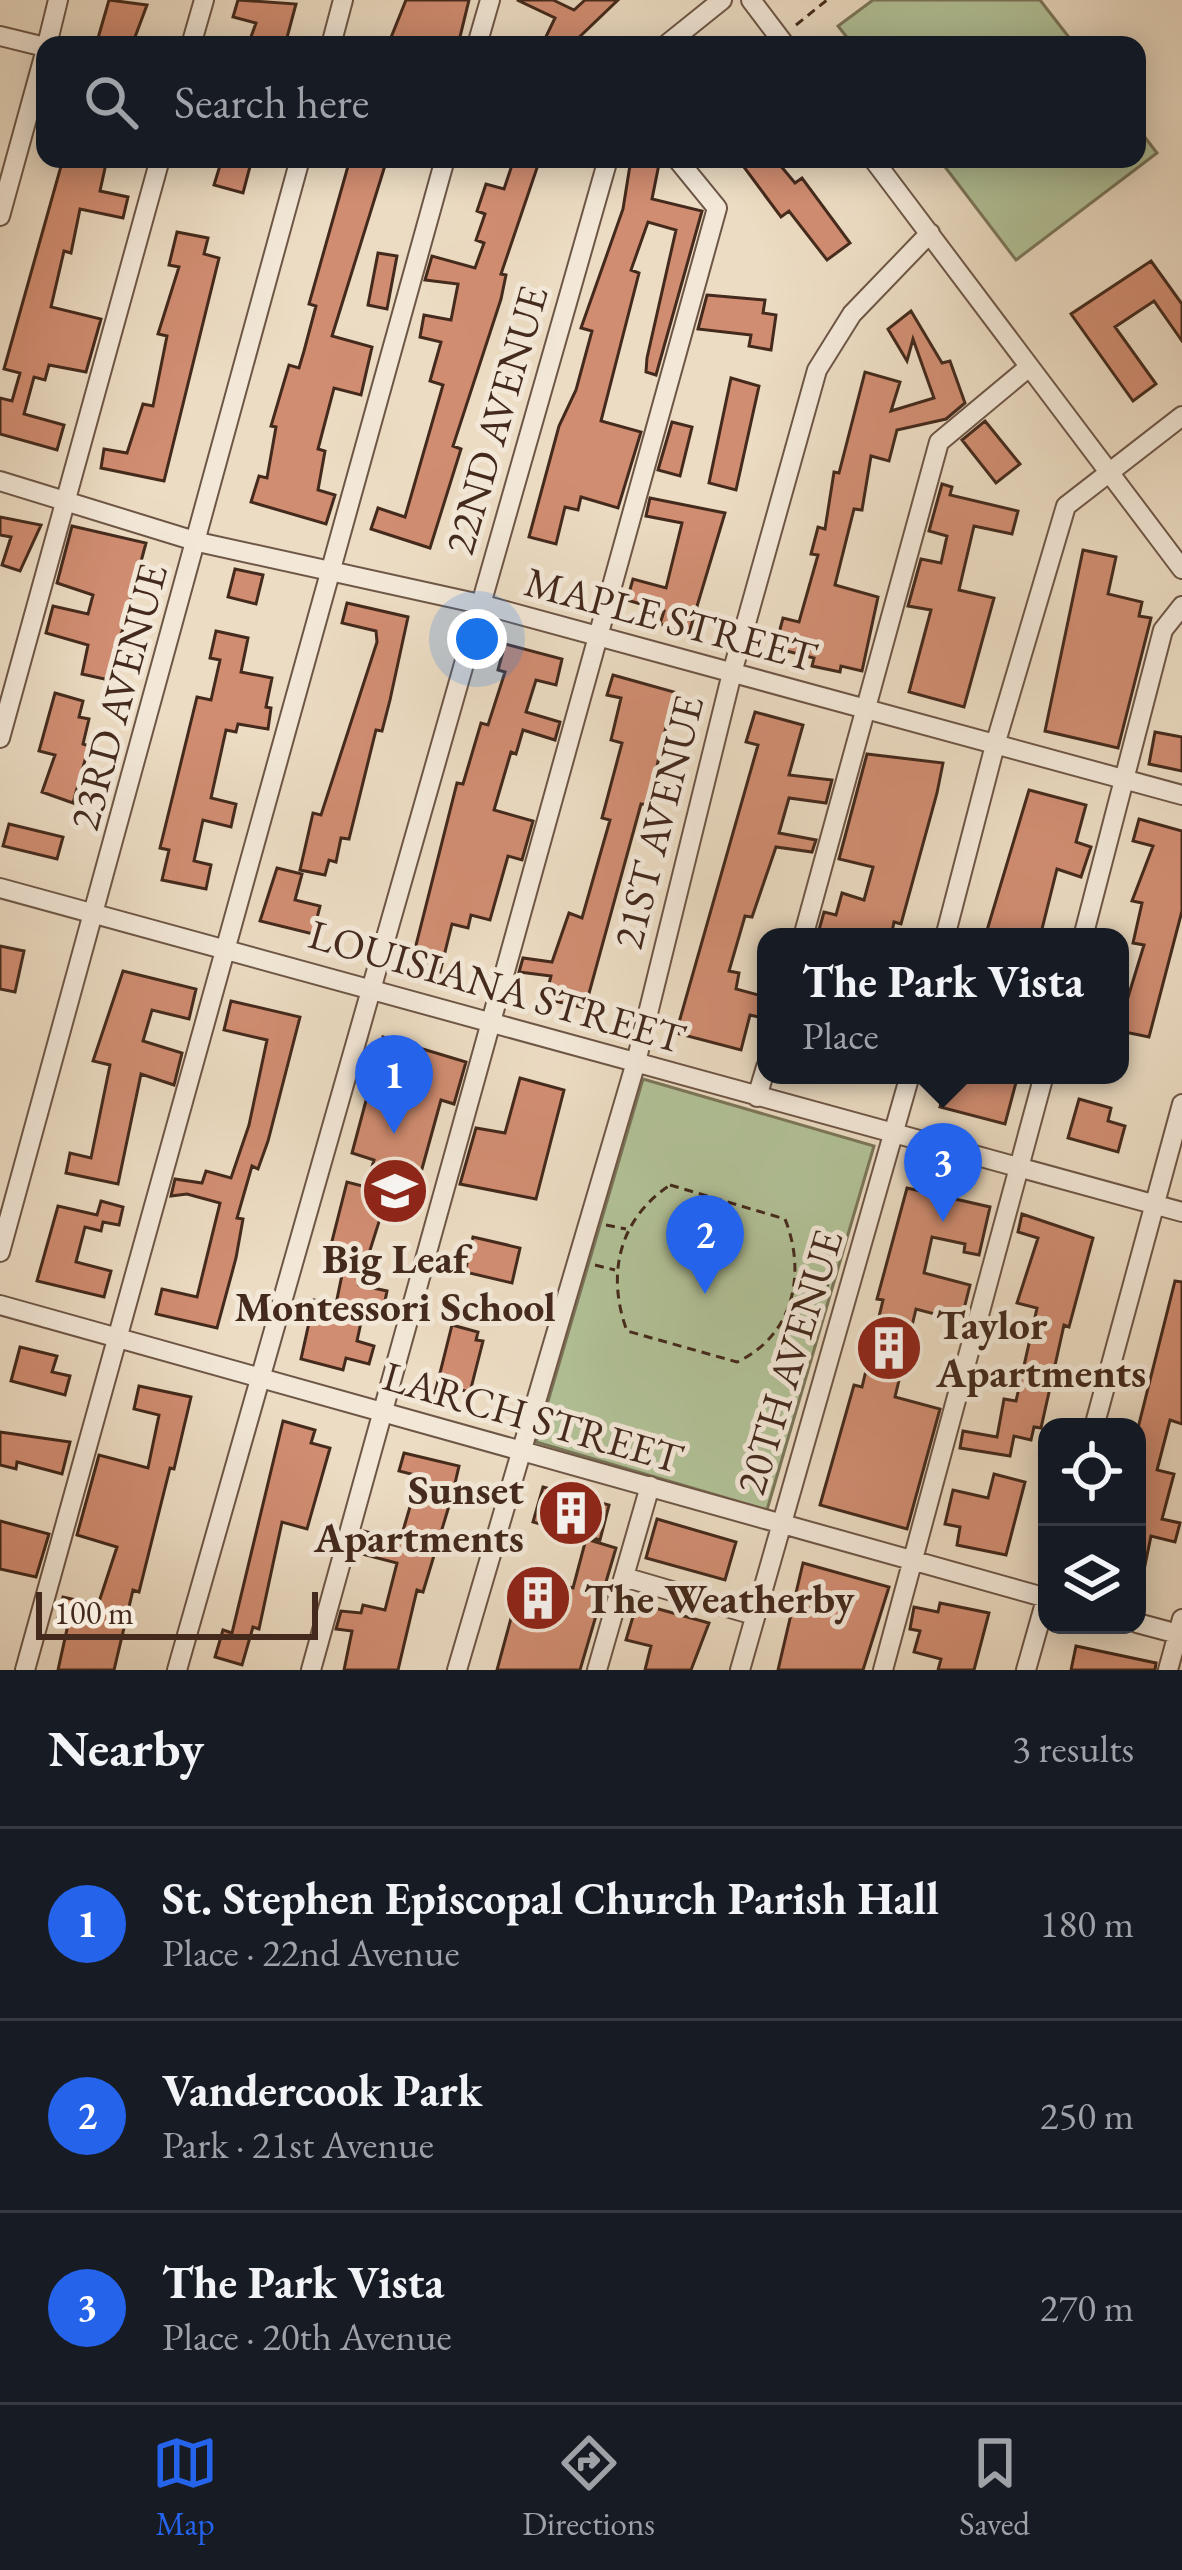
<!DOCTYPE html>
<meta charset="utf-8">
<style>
:root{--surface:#171b24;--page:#20242c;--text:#f1f3f6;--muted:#9ea1a6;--line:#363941;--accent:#2563eb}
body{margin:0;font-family:"EB Garamond",serif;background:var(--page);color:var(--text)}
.controls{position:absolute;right:36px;bottom:36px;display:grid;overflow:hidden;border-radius:24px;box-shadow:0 6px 30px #0003}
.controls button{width:108px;height:108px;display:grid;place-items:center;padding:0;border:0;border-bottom:3px solid var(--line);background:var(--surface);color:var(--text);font:60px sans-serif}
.scale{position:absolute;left:36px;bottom:30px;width:282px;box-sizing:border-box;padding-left:12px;border:6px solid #442a1c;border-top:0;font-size:33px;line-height:42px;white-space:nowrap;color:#442a1c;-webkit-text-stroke:9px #f3e8d8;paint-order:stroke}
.you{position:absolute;left:477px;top:639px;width:42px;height:42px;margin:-30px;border:9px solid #fff;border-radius:50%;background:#1a73e8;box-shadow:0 0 0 18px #1a73e833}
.badge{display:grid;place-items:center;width:78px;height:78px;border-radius:50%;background:var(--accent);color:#fff;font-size:39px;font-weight:700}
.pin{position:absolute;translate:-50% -99px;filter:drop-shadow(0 3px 6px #0008)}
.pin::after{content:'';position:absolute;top:63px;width:42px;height:36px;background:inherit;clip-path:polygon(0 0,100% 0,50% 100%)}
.popup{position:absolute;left:757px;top:928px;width:372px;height:156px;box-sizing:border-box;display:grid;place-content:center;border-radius:24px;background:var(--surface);filter:drop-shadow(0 3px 9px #0005);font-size:39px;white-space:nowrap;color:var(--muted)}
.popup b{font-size:45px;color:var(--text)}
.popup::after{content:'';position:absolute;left:50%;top:100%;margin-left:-24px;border:24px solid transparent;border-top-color:var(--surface)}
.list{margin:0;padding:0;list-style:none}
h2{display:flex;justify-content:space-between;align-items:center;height:156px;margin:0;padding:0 48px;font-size:51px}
h2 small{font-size:39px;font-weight:400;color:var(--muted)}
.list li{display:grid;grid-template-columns:78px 1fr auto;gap:36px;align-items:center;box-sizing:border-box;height:192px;padding:0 48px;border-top:3px solid var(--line)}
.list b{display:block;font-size:45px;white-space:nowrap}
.list p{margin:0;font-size:39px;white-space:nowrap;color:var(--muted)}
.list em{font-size:39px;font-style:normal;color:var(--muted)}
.icon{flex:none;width:66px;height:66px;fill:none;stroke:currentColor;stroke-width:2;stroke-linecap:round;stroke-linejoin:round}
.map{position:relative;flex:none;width:1182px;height:1670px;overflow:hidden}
.search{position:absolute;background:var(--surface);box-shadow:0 6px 30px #0003;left:36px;right:36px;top:36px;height:132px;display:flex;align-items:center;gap:30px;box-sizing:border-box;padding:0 42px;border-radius:24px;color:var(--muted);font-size:45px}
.sheet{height:732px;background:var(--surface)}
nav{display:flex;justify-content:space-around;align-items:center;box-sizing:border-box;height:168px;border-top:3px solid var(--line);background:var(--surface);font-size:33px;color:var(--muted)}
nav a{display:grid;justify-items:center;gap:6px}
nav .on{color:var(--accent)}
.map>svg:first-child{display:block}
.green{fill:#b2c298;stroke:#7b765a;stroke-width:3}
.building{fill:#d18d72;stroke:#442a1c;stroke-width:3}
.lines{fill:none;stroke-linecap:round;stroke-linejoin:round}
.minor-casing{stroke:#6e5646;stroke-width:22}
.path{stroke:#442a1c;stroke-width:3;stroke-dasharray:9 6;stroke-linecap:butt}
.minor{stroke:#f3e8d8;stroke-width:18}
.labels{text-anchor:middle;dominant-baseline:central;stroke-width:10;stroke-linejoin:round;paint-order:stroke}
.street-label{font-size:42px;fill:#442a1c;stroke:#f3e8d8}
.poi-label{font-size:42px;font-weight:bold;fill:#442a1c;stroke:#f3e8d8;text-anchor:start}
</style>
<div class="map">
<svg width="1182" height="1670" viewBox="0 0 1182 1670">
<rect width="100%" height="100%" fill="#ecdcc3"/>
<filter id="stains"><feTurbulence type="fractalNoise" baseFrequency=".00167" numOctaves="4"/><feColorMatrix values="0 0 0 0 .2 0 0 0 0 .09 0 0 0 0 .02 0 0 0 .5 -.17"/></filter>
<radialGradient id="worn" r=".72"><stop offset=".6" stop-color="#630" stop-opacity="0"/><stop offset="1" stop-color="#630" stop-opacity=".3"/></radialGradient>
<!-- green -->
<path class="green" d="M873 0H1040L1075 45H853L838 26Z
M1137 127 1157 153 1016 260 939 159H1137Z
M643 1079 874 1146 767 1510 536 1442Z"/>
<!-- building -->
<path class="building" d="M109 0 147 5 132 45H96Z
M238 0 296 4 285 45H248L256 23 233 17Z
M406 0H469L458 45H388Z
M517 0H553L574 10 585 0H618L571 45H542L555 18Z
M63 159H107L100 191 128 197 123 218 80 209 71 253 64 251 51 307 101 319 86 372 49 365 45 380 34 377 24 414 64 425 57 450 0 434V398L12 401 20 373 4 369Z
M222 159H252L243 193 214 185Z
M350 159H387L332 336 372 347 361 395 334 388 318 449 325 451 318 490 335 495 326 524 251 502 259 476 267 478 276 427 271 426 289 365 299 368 304 351 316 306 309 304Z
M514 159H540L501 274 506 275 501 299 453 446 461 449 430 548 371 529 378 508 405 517 443 385 430 381 441 342 420 337 424 315 451 320 458 284 425 280 432 256 475 268 484 243 476 240 485 214 477 211 486 184 504 189Z
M631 159H660L652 199 702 211 656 375 646 372 647 358 676 230 648 222 631 270 639 273 601 421 641 432 618 508 581 497 578 510 565 507 556 544 529 537 559 426 576 390 592 331 581 328 623 209Z
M738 159H775L795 183 802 178 850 243 827 260 789 211 781 217Z
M177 232 208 238 204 254 219 258 164 481 101 468 104 449 127 453 143 404 153 406 167 336 158 334 179 267 169 265Z
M378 253 397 256 387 309 368 305Z
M1151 261 1182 304V341L1154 301 1115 327 1156 384 1133 401 1071 314Z
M707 295 765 300 763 313 776 315 771 350 749 346 751 335 698 329Z
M911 311 942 363 950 361 965 403 946 419 897 430 889 461 871 456 862 510 854 509 835 585 878 597 862 671 841 666 840 672 812 666 814 658 775 648 783 618 799 622 818 555 811 554 818 527 825 529 834 472 839 473 865 372 900 382 891 411 934 398 913 339 907 361 888 329Z
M731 378 759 386 736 490 709 483Z
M985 421 1020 464 996 483 962 440Z
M672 422 692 427 680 476 658 470Z
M942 484 952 487 950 495 1018 511 1012 534 974 526 959 590 994 598 964 707 909 692 931 610 908 606 921 559 941 563 947 536 929 531Z
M650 498 725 513 689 633 660 624 664 611 627 600 633 579 666 588 682 523 646 516Z
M0 517 41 525 20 571 2 565 11 537 0 535Z
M72 526 146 543 109 680 82 674 88 645 46 633 53 606 88 614 93 595 57 583Z
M1083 550 1116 557 1108 594 1142 602 1139 616 1151 618 1118 748 1045 731Z
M235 569 263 575 256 604 228 597Z
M347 603 408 617 390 700 382 731 376 730 349 839 341 838 336 862 329 860 325 875 300 870 313 813 321 815 377 642 376 631 342 623Z
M216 631 248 638 241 672 272 678 266 707 271 708 268 729 238 724 236 732 226 730 211 798 236 804 231 827 203 820 194 861 211 865 206 889 162 880 169 850 160 848 197 697 211 700 220 660 210 658Z
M505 644 562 659 556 685 536 680 526 712 560 722 555 740 523 730 516 754 511 752 494 810 533 821 522 860 508 856 490 920 471 915 468 928 452 924 440 972 411 965 457 783 463 784 481 723 488 725 505 672 498 670Z
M613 675 674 692 648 805 641 804 585 1008 545 999 551 976 519 972 523 958 552 962 569 913 582 918 610 820 602 818 622 743 611 740 621 698 607 695Z
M55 693 83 701 79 717 89 719 83 744 89 746 73 803 42 792 55 755 39 751Z
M755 712 803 725 789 775 832 780 826 803 789 798 779 833 816 840 812 852 776 847 752 917 745 916 729 971 739 973 736 989 766 997V1006L763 1018 750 1015 741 1050 676 1033 758 745 746 742Z
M1155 732 1182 737V771L1149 764Z
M867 754 943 763 937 793 901 924 894 922 891 937H817L824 912 836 915 842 893 864 900 873 867 839 859Z
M1029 790 1086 805 1076 842 1091 847 1081 877 1057 869 1040 937H985Z
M1139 819 1182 831V911L1149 1037 1120 1031V1006L1125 1007 1144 945 1133 943 1142 903 1132 901 1153 846 1133 841Z
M9 824 63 837 57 859 3 846Z
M277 868 302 874 295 900 320 906 313 934 260 921Z
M0 946 24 951 15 992 0 989Z
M123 971 196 989 189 1019 152 1010 143 1041 182 1053 174 1085 141 1074 118 1184 66 1173 70 1153 91 1158 110 1065 93 1061Z
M231 1001 300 1017 268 1141 258 1169 252 1166 237 1218 243 1219 236 1258 217 1328 156 1314 162 1289 197 1297 220 1203 187 1194 171 1196 175 1179 202 1183 206 1171 231 1178 249 1125 267 1040 224 1030Z
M383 1037 466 1062 454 1104 441 1100 409 1216 383 1209 359 1285 387 1291 382 1316 363 1313 357 1341 374 1346 369 1364 346 1358 343 1370 301 1359 314 1300 336 1304 344 1265 327 1261 347 1182 366 1187 374 1160 352 1153Z
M948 1075H1018L1005 1124 940 1107Z
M520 1078 564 1090 536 1199 460 1184 476 1128 505 1133Z
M1079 1099 1111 1108 1108 1121 1125 1126 1118 1152 1068 1138Z
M907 1188 990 1207 979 1255 964 1252 965 1244 932 1237 924 1273 970 1285 961 1321 916 1309 895 1397 940 1409 907 1529 820 1505 854 1385 862 1387 883 1300 877 1299Z
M101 1201 123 1207 119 1225 103 1222 101 1231 85 1227 76 1262 111 1271 104 1297 37 1281 58 1206 97 1215Z
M1022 1214 1093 1238 1069 1327 1064 1325 1041 1428 1034 1427 1031 1440 1014 1436 1010 1456 960 1448 963 1431 997 1437 1004 1399 1016 1401 1037 1308 1017 1303 1038 1238 1018 1232Z
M473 1237 520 1248 512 1283 465 1272Z
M1175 1281 1182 1282V1424L1170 1420 1157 1470 1174 1474 1162 1519 1180 1523 1175 1542 1151 1536 1144 1570 1137 1569V1432Z
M452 1325 478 1332 476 1340 483 1341 470 1392 457 1389 455 1398 435 1393Z
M20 1347 57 1356 52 1372 70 1376 65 1395 11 1381Z
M139 1386 191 1397 174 1469 170 1468 139 1592 133 1590 114 1670H58L69 1620 58 1617 63 1597 98 1605 117 1547 77 1535 99 1455 148 1468 159 1415 134 1409Z
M283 1421 315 1430 311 1443 330 1448 307 1529 282 1522 259 1629 253 1627 242 1665 215 1657 223 1630 232 1633Z
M0 1432 70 1442 62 1474 17 1462 16 1469 0 1465Z
M404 1453 459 1466 452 1496 423 1592 417 1590 398 1670H344L352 1631 336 1629 341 1611 361 1613 363 1605 385 1610 397 1563 358 1553 364 1531 400 1541 419 1476 399 1471Z
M994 1474 1025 1482 1006 1555 957 1545 960 1527 945 1524 953 1490 988 1498Z
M543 1487 609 1505 600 1540 533 1522Z
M657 1519 736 1542 725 1580 646 1558Z
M0 1521 49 1534 36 1577 0 1569Z
M586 1539 616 1548 580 1670H497L523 1574 573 1588Z
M803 1563 889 1587 863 1670H778Z
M637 1603 709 1623 691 1670H645L651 1646 626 1640Z
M940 1603 989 1613 974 1670H938L941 1659 914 1652 920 1631 910 1629 914 1607 938 1612Z
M1076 1646 1156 1663 1155 1670H1071Z"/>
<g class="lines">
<!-- minor casing -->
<g class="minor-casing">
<path id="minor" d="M751 0 785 45
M0 36 45 47
M47 45 58 0
M191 45 204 0
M331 45 343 0
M477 45 490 0
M666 45 722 0
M873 159 1182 569
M0 216 45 53
M0 481 198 542 480 604 1182 795
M0 738 160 159
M0 888 1182 1212
M803 937 939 442 1029 367
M945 937 995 745 1066 506 1182 416
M1083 937 1163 630 1182 606
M757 1097 766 1067
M0 1252 300 159
M0 1305 1047 1598
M1094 1427 1182 1104
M624 1577 754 1615
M1137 1623 1182 1635
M25 1670 445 159
M177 1670 608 159
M311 1670 717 208 677 159
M457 1670 636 1062 732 673 817 370 852 314 930 233
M597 1670 650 1486
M740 1670 910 1075
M883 1670 1044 1075
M1026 1670 1047 1596
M1168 1670 1182 1619"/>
</g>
<!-- path -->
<path class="path" d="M796 25 827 0
M670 1185 785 1219C807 1274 793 1336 737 1362L627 1331C606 1274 619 1219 670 1185Z
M606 1225 626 1229
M595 1265 615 1270
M798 1277 829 1285
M785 1318 817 1327"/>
<!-- minor -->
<use href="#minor" class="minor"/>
</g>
<!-- icons -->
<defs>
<g id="school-disc" transform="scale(3.45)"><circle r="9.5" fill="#8f2418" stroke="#f3e8d8"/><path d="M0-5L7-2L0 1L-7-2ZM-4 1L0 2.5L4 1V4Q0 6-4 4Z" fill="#fff"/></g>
<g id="building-disc" transform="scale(3.45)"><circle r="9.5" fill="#8f2418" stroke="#f3e8d8"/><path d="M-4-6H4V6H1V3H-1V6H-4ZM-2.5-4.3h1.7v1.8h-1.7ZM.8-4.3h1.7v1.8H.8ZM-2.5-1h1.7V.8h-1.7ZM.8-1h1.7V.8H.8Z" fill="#fff"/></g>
</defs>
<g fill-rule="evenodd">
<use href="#school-disc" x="395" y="1191"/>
<use href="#building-disc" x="889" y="1348"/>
<use href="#building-disc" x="571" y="1513"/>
<use href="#building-disc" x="538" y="1598"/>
</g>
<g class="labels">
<!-- street labels -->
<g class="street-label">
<text transform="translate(496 420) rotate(-74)">22ND AVENUE</text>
<text transform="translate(671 619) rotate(15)">MAPLE STREET</text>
<text transform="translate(118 697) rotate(-75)">23RD AVENUE</text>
<text transform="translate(658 822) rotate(-76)">21ST AVENUE</text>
<text transform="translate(497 986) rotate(16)">LOUISIANA STREET</text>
<text transform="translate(789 1362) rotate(-73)">20TH AVENUE</text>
<text transform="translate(533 1417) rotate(16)">LARCH STREET</text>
</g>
<!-- poi labels -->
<g class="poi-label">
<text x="395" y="1258" text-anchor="middle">Big Leaf<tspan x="395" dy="48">Montessori School</tspan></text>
<text x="936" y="1324">Taylor<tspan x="936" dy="48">Apartments</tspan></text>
<text x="524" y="1489" text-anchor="end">Sunset<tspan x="524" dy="48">Apartments</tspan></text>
<text x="584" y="1598">The Weatherby</text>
</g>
</g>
<rect width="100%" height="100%" filter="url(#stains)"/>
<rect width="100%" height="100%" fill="url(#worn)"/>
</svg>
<div class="controls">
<button><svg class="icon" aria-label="locate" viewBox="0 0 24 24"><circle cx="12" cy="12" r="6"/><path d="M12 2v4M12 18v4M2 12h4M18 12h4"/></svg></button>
<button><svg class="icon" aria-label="layers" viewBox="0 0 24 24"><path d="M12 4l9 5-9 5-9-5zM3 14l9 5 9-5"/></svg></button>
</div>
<div class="scale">100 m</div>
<div class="you"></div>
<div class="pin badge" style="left:394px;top:1134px">1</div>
<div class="pin badge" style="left:705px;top:1294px">2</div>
<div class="pin badge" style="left:943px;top:1222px">3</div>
<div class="popup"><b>The Park Vista</b>Place</div>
<div class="search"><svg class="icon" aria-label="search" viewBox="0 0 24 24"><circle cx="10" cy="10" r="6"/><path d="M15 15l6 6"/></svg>Search here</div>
</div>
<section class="sheet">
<h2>Nearby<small>3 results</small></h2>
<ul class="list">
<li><span class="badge">1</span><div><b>St. Stephen Episcopal Church Parish Hall</b><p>Place · 22nd Avenue</p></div><em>180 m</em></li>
<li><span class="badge">2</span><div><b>Vandercook Park</b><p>Park · 21st Avenue</p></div><em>250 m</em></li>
<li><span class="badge">3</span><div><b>The Park Vista</b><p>Place · 20th Avenue</p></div><em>270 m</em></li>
</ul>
</section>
<nav>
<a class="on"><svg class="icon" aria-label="map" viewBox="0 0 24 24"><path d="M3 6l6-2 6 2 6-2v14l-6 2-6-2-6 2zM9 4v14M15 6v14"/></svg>Map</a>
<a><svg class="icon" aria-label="directions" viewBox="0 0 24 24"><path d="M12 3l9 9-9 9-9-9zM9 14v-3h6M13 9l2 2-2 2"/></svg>Directions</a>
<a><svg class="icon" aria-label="saved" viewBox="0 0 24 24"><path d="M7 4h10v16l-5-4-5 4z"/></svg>Saved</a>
</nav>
